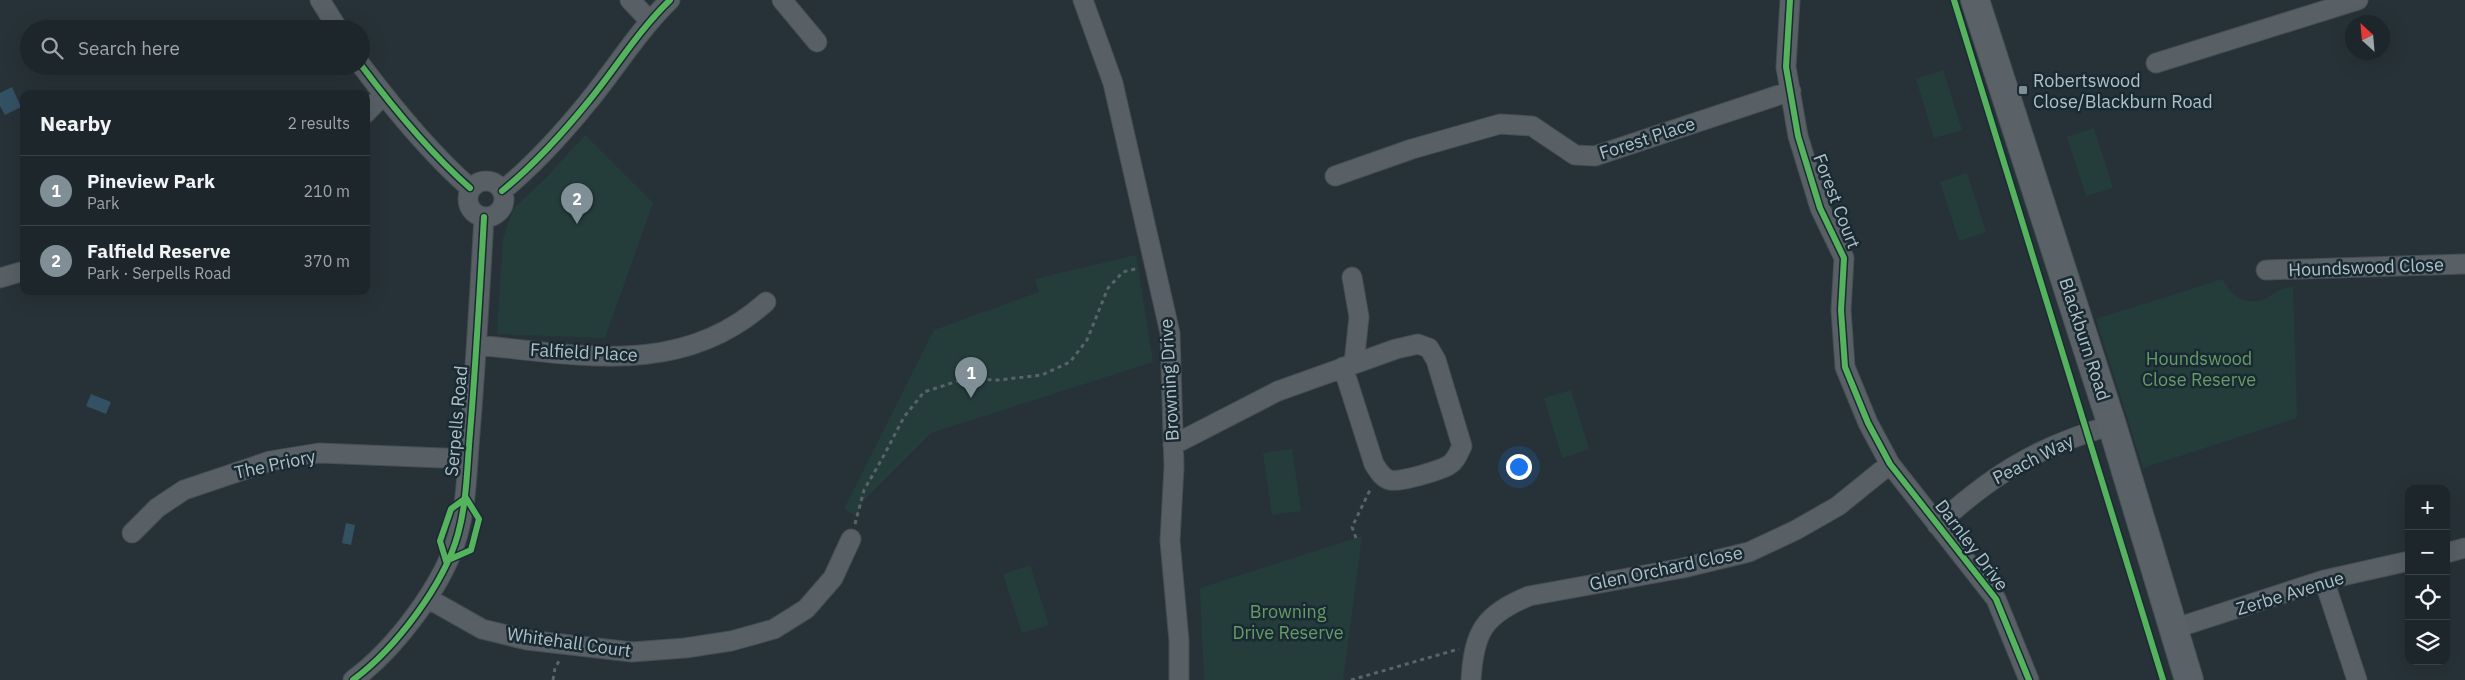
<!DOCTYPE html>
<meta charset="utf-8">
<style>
:root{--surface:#1d262a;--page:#2a3236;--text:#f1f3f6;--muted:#a0a5a8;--line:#3b4347;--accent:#808e96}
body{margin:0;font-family:"IBM Plex Sans",sans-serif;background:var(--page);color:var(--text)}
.controls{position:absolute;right:15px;bottom:15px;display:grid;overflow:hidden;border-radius:10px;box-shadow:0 5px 20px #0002}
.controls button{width:45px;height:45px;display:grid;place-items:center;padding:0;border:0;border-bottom:1px solid var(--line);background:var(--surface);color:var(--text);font:25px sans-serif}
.compass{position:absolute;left:2345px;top:15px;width:45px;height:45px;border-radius:50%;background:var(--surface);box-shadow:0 5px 20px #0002;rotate:334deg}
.you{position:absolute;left:1518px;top:466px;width:18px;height:18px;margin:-12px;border:4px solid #fff;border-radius:50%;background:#1a73e8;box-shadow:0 0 0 8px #1a73e833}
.badge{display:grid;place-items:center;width:32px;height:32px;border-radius:50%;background:var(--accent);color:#fff;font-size:16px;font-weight:700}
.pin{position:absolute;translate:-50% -41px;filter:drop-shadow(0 1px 2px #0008)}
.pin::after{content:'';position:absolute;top:26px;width:18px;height:15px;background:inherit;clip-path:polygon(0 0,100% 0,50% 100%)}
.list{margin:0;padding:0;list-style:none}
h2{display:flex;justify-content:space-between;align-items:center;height:65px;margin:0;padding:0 20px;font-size:21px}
h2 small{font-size:16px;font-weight:400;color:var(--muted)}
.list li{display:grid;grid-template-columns:32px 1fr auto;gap:15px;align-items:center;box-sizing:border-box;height:70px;padding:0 20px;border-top:1px solid var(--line)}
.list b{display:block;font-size:19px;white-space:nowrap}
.list p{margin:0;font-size:16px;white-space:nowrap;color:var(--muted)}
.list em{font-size:16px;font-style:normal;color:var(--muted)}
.icon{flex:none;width:28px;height:28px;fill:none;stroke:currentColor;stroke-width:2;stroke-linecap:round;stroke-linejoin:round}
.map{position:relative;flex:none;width:2465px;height:680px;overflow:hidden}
.search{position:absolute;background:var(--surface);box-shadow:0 5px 20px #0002;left:20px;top:20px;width:350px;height:55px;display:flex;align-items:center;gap:12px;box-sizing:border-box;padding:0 18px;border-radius:28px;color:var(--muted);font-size:19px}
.panel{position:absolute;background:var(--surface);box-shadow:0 5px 20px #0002;left:20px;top:90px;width:350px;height:205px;border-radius:10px}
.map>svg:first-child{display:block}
.green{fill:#243d3b}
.water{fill:#325162}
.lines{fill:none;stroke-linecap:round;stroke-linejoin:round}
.street-casing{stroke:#464e52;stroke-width:21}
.primary-casing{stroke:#444f54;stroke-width:30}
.path{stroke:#5a6468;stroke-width:3;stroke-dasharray:4 4;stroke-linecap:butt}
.street{stroke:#586065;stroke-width:19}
.primary{stroke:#5a6267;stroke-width:28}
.cycleway-casing{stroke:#1a2a33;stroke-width:9}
.cycleway{stroke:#56b35d;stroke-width:6}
.poi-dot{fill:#808e96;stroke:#1a2a33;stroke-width:2}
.labels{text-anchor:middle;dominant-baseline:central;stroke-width:5;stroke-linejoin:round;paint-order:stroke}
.poi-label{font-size:18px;fill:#b0c0c9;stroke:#1a2a33;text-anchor:start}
.street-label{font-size:18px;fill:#b0c0c9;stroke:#1a2a33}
.park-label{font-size:18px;fill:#659c66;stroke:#1a2a33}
</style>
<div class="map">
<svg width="2465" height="680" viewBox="0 0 2465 680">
<rect width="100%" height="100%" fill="#273238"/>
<!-- green -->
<path class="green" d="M1943 70 1962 130 1934 138 1916 79Z
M2094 128 2113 188 2086 196 2067 137Z
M585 135 653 203 605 338 497 334 503 239 513 209 546 178Z
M1967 173 1986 232 1959 241 1940 182Z
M1136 255 1153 362 931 433 864 500 857 516 844 509 934 330 1039 292 1035 279Z
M2223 279C2229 295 2248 307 2265 299 2278 293 2277 288 2293 287L2297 418 2143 468 2096 319Z
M1571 390 1589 449 1562 458 1544 398Z
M1292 449 1301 511 1272 515 1263 453Z
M1362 536 1343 680H1204L1200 588Z
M1030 565 1049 625 1022 633 1003 574Z"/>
<!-- water -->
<path class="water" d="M12 87 21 107 5 115 0 106V93Z
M91 394 111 402 106 414 86 406Z
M346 523 355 525 351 545 342 543Z"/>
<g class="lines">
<!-- street casing -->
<g class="street-casing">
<path id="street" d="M320 0 338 29
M630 0 649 20
M782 0 817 42
M1083 0 1113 83 1170 333 1174 467 1170 541 1179 641V680
M1790 0 1786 67 1798 136 1820 208 1844 258 1841 310 1845 367 1868 423 1890 464 1996 599 2029 680
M2156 63 2358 0
M361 65C394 109 429 152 470 188
M366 113 383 95
M1335 176 1412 149 1500 124 1532 126 1575 155 1595 156 1791 91
M468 199a18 18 0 1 1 36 0a18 18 0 1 1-36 0Z
M502 191C534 165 562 134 588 102 616 68 638 31 670 0
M2266 270 2465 264
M1352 277 1359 317 1354 363
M0 278 24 271
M477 345C580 355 682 378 766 302
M1173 445 1278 391 1396 349 1418 344 1429 348 1436 360 1462 446C1459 452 1456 461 1449 465 1441 470 1399 483 1390 480 1382 478 1378 470 1374 464L1343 367
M1937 525C1993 474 2039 446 2112 425
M132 533 157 508 184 490 270 461 319 453 467 459
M2446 553 2465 548
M2324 580 2357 680
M429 599 482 629 527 640 632 652 685 648 731 641 774 629 806 609 833 578 851 539
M2173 629 2324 580 2409 561
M353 680C395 649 444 585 458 534 467 501 467 467 470 433 476 361 480 289 484 217
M1471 680C1474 631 1484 615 1529 596L1683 568 1749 552 1796 530 1838 506 1890 464"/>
</g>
<!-- primary casing -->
<g class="primary-casing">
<path id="primary" d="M1975 0 2112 425 2189 680"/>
</g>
<!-- path -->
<path class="path" d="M855 524 864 490 882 459 904 417 924 392 964 379 999 380 1042 375 1070 362 1087 340 1108 288 1123 272 1139 268
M1356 538 1352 527 1371 488
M553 680 555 668 559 661
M1351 680 1459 649"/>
<!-- street -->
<use href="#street" class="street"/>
<!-- primary -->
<use href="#primary" class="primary"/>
<!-- cycleway casing -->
<g class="cycleway-casing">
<path id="cycleway" d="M1790 0 1786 67 1798 136 1820 208 1844 258 1841 310 1845 367 1868 423 1890 464 1996 599 2029 680
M1954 0 2163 680
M361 65C394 109 429 152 470 188
M502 191C534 165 562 134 588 102 616 68 638 31 670 0
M466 498 479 519 471 550 446 561 440 541 451 509Z
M353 680C395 649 444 585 458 534 467 501 467 467 470 433 476 361 480 289 484 217"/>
</g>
<!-- cycleway -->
<use href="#cycleway" class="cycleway"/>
</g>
<!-- markers -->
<rect class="poi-dot" x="2018" y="85" width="10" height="10" rx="2.5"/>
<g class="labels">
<!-- poi labels -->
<g class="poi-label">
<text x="2033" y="80">Robertswood<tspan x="2033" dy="21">Close/Blackburn Road</tspan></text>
</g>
<!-- street labels -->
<g class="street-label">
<text transform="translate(1647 138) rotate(-18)">Forest Place</text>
<text transform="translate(1837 201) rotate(69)">Forest Court</text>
<text transform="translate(2366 267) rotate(-2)">Houndswood Close</text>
<text transform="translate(2085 339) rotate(72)">Blackburn Road</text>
<text transform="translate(584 352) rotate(3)">Falfield Place</text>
<text transform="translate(1169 380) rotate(-93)">Browning Drive</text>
<text transform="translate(456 421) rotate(-85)">Serpells Road</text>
<text transform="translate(2033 459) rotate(-27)">Peach Way</text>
<text transform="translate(275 464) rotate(-12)">The Priory</text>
<text transform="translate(1972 545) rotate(53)">Darnley Drive</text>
<text transform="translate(1666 568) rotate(-12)">Glen Orchard Close</text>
<text transform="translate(2290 593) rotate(-17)">Zerbe Avenue</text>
<text transform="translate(569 642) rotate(8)">Whitehall Court</text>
</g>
<!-- park labels -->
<g class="park-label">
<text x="2199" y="358">Houndswood<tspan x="2199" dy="21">Close Reserve</tspan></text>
<text x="1288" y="611">Browning<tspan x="1288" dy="21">Drive Reserve</tspan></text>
</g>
</g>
</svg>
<div class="controls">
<button>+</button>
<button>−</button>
<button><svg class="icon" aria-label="locate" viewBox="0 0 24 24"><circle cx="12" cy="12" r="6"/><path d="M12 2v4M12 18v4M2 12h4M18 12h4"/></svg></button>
<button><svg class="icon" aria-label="layers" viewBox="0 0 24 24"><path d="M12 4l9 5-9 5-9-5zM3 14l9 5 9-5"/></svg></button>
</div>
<svg class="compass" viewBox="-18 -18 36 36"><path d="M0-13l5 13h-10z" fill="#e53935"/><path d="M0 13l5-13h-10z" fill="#a0a5a8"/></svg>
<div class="you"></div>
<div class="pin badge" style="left:971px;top:398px">1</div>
<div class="pin badge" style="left:577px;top:224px">2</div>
<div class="search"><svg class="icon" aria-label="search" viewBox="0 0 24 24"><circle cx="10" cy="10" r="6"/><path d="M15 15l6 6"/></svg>Search here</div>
<section class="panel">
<h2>Nearby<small>2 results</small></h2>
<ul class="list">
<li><span class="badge">1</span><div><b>Pineview Park</b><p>Park</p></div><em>210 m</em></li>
<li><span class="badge">2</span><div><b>Falfield Reserve</b><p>Park · Serpells Road</p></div><em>370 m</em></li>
</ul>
</section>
</div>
